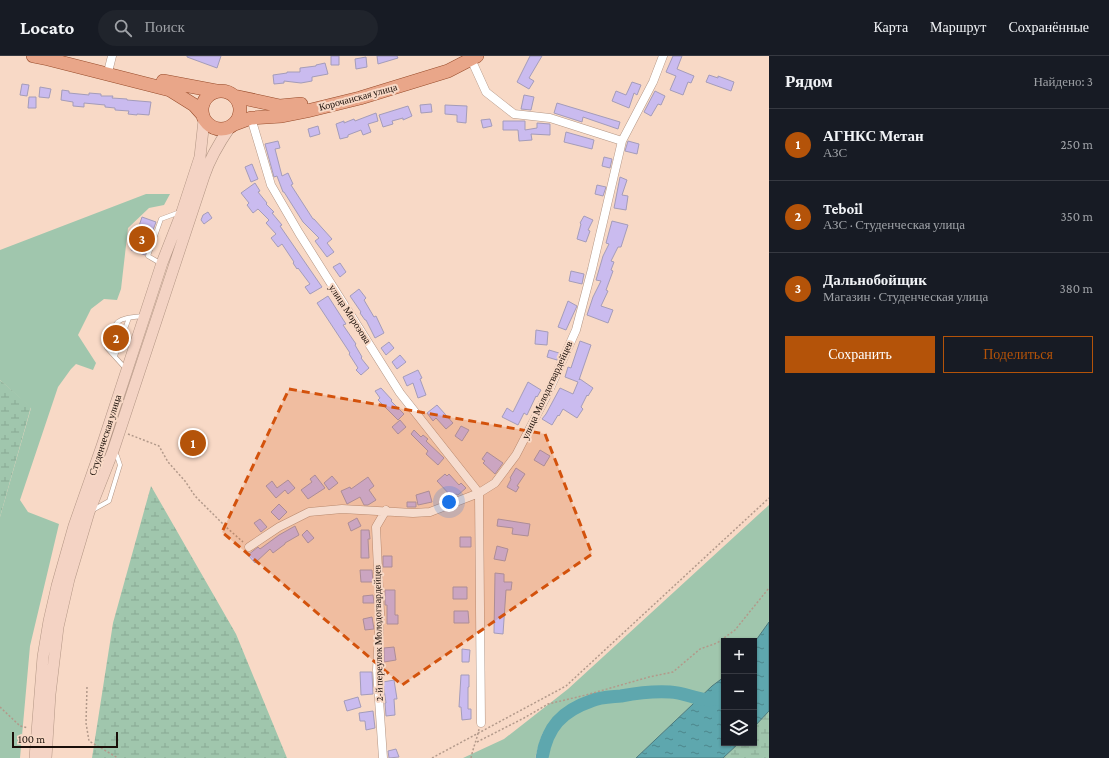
<!DOCTYPE html>
<html lang="ru">
<meta charset="utf-8">
<style>
:root{--surface:#171b24;--page:#20242c;--text:#f1f3f6;--muted:#9ea1a6;--line:#363941;--accent:#b45309}
body{margin:0;font-family:"Crimson Pro",serif;background:var(--page);color:var(--text)}
.controls{position:absolute;right:12px;bottom:12px;display:grid;overflow:hidden;border-radius:0px;box-shadow:0 1px 3px #0004}
.controls button{width:36px;height:36px;display:grid;place-items:center;padding:0;border:0;border-bottom:1px solid var(--line);background:var(--surface);color:var(--text);font:20px sans-serif}
.scale{position:absolute;left:12px;bottom:10px;width:106px;box-sizing:border-box;padding-left:4px;border:2px solid #1a0f09;border-top:0;font-size:11px;line-height:14px;white-space:nowrap;color:#1a0f09;-webkit-text-stroke:3px #f8d9c6;paint-order:stroke}
.you{position:absolute;left:449px;top:446px;width:14px;height:14px;margin:-10px;border:3px solid #fff;border-radius:50%;background:#1a73e8;box-shadow:0 0 0 6px #1a73e833}
.badge{display:grid;place-items:center;width:26px;height:26px;border-radius:50%;background:var(--accent);color:#fff;font-size:13px;font-weight:700}
.pin{position:absolute;translate:-50% -50%;border:2px solid #fff;box-shadow:0 1px 4px #0006}
.list{margin:0;padding:0;list-style:none}
h2{display:flex;justify-content:space-between;align-items:center;height:52px;margin:0;padding:0 16px;font-size:17px}
h2 small{font-size:13px;font-weight:400;color:var(--muted)}
.list li{display:grid;grid-template-columns:26px 1fr auto;gap:12px;align-items:center;box-sizing:border-box;height:72px;padding:0 16px;border-top:1px solid var(--line)}
.list b{display:block;font-size:15px;white-space:nowrap}
.list p{margin:0;font-size:13px;white-space:nowrap;color:var(--muted)}
.list em{font-size:13px;font-style:normal;color:var(--muted)}
.actions{display:flex;gap:8px;padding:12px 16px}
.actions a{flex:1;padding:9px 0;border:1px solid var(--accent);border-radius:0px;text-align:center;font-size:14px;color:var(--accent)}
.actions .main{background:var(--accent);color:#fff}
.icon{flex:none;width:22px;height:22px;fill:none;stroke:currentColor;stroke-width:2;stroke-linecap:round;stroke-linejoin:round}
.map{position:relative;flex:none;width:769px;height:702px;overflow:hidden}
header{display:flex;align-items:center;gap:24px;box-sizing:border-box;height:56px;padding:0 20px;background:var(--surface);border-bottom:1px solid var(--line)}
header strong{font-size:19px}
nav{display:flex;gap:22px;margin-inline-start:auto;font-size:14px}
.search{width:280px;height:36px;background:var(--page);display:flex;align-items:center;gap:10px;box-sizing:border-box;padding:0 14px;border-radius:22px;color:var(--muted);font-size:15px}
main{display:flex}
aside{flex:1;background:var(--surface)}
.map>svg:first-child{display:block}
.grass{fill:#a0c6ad}
.wetland{fill:url(#wetland-marsh)}
.water{fill:url(#water-ripples);stroke:#4a797c}
.lines{fill:none;stroke-linecap:round;stroke-linejoin:round}
.river{stroke:#5ea7ae;stroke-width:13}
.building{fill:#cabbef;stroke:#a49cb9}
.lane-casing{stroke:#b39685;stroke-width:5}
.street-casing{stroke:#b39685;stroke-width:9}
.secondary-casing{stroke:#b39685;stroke-width:12}
.primary-casing{stroke:#974b2a;stroke-width:14}
.path{stroke:#b2998a;stroke-width:1.5;stroke-dasharray:2 2;stroke-linecap:butt}
.lane{stroke:#fff;stroke-width:4}
.street{stroke:#fff;stroke-width:8}
.secondary{stroke:#f4d3c4;stroke-width:11}
.primary{stroke:#e9a689;stroke-width:13}
.marked{fill:#d3520c;fill-opacity:0.2;stroke:#d3520c;stroke-width:3;stroke-dasharray:8 5;stroke-linejoin:round}
.labels{text-anchor:middle;dominant-baseline:central;stroke-width:4;stroke-linejoin:round;paint-order:stroke}
.street-label{font-size:10px;fill:#1a0f09;stroke:#f8d9c6}
</style>
<header>
<strong>Locato</strong>
<div class="search"><svg class="icon" aria-label="search" viewBox="0 0 24 24"><circle cx="10" cy="10" r="6"/><path d="M15 15l6 6"/></svg>Поиск</div>
<nav><a>Карта</a><a>Маршрут</a><a>Сохранённые</a></nav>
</header>
<main>
<div class="map">
<svg width="769" height="702" viewBox="0 0 769 702">
<defs>
<pattern id="wetland-marsh" width="20" height="14" patternUnits="userSpaceOnUse"><rect width="20" height="14" fill="#a0c6ad"/><path d="M1 5h8M5 5V1M11 12h8M15 12V8" fill="none" stroke="#89a994"/></pattern>
<pattern id="water-ripples" width="26" height="14" patternUnits="userSpaceOnUse"><rect width="26" height="14" fill="#5ea7ae"/><path d="M2 4q2-2 4 0t4 0M15 11q2-2 4 0t4 0" fill="none" stroke="#4d868c"/></pattern>
</defs>
<rect width="100%" height="100%" fill="#f8d9c6"/>
<!-- grass -->
<path class="grass" d="M146 138H170L164 149 149 152 128 172 121 233 117 244 104 243 91 253 78 279 96 307 93 314 76 308 71 313 58 331 20 444 28 456 59 468 30 590 20 702H0V461L31 352 0 324V194Z
M769 449V566L754 587V585H724V621L712 630 636 702H548L552 684 569 650 542 678 535 702H463L504 683 568 633Z"/>
<!-- wetland -->
<path class="wetland" d="M0 324 31 351 0 461Z
M151 430 236 578 287 702H92L113 567Z
M769 655V702H723L739 687H754V671Z"/>
<!-- water -->
<path class="water" d="M769 566V655L754 671V587Z
M724 621V687H739L723 702H636L712 630Z"/>
<g class="lines">
<!-- river -->
<path class="river" d="M542 702C547 671 562 655 591 645 600 641 612 641 621 640 637 637 654 635 670 636 690 637 703 649 724 641"/>
</g>
<!-- building -->
<path class="building" d="M187 0H221L217 12 187 1Z
M331 0H339V9H331Z
M377 0H397L398 2 378 8Z
M530 0H542L529 22 534 25 529 33 517 26Z
M673 0H682L677 13 694 20 691 27 688 26 683 39 670 34 676 20 666 16Z
M366 1 367 11 356 13 355 3Z
M325 7 328 18 312 21V25L301 27 284 25V27L274 28 273 19 287 17V16H300V12L316 10V9Z
M709 19 718 22V20L734 26 731 35 706 26Z
M632 26 641 29 637 39 634 37 629 52 612 45 616 35 626 39Z
M22 28 29 29 27 40 20 39Z
M40 31 51 33 49 42 39 41Z
M62 34 69 35V37L89 39V37L101 38V40H113L112 42 127 43V44L151 46 149 59 137 58V59L128 58 129 55 115 54V52L105 51V49L84 47V51L73 50V46L61 44Z
M655 35 665 40 661 49 658 48 651 60 644 56Z
M524 39 534 41 531 54 521 53Z
M29 41H36V52H28Z
M557 47 620 66 618 73 583 61 582 66 554 57Z
M431 48 432 56 421 57 420 49Z
M445 49 467 50 466 67 457 66V59L445 58Z
M408 50 412 60 403 64V62L392 65 393 68 383 71 379 59Z
M376 57 378 65 368 68 371 76 363 79 361 74 348 79V81L340 83 336 68 344 65V67L354 63 355 65Z
M490 63 492 70 483 72 481 64Z
M503 65H525V74L537 72V67L550 68V79L531 78 532 84 519 85 518 74H503Z
M318 70 320 78 310 81 308 73Z
M566 76 594 84 592 93 564 86Z
M278 85 280 92 275 93 282 120 288 117 293 128 291 129 313 163H314L332 183 327 187 334 196 327 201 315 185 319 182 303 166 284 136H283L277 120 274 121 265 88Z
M628 85 639 88 637 98 625 95Z
M604 101 612 103 610 112 602 110Z
M252 108 258 123 251 126 245 111Z
M620 121 627 124 622 139 628 140 626 154 614 152Z
M255 127 260 135 258 136 267 147 266 148 274 156 272 157 282 169 280 170 322 231 310 238 305 231 310 228 298 212 297 213 293 207 294 206 282 188 278 191 271 182 276 178 266 167 269 164 258 153 253 157 247 149 249 147 241 137Z
M597 129 606 131 603 140 595 138Z
M208 156 212 162 204 168 201 164 203 159Z
M584 160 593 164 588 174 590 175 586 186 577 183 581 168 580 167Z
M142 161 156 166 147 190 148 191 145 199 131 194Z
M612 165 628 169 621 191H618L611 205 614 206 611 214 613 215 606 234 608 235 601 250 613 254 608 267 587 259 593 241 601 225 596 224 603 200 609 188 606 187Z
M340 207 346 216 340 221 333 211Z
M571 215 584 218 582 228 569 225Z
M359 233 366 242 364 244 374 261 376 260 384 277 375 282 366 264H365L360 257 361 256 350 240Z
M328 240 346 268 343 269 356 288 355 289 362 301 361 302 369 312 361 319 356 314 358 312 349 298 350 297 317 247Z
M568 245 577 250 566 274 558 271Z
M117 273 121 274 115 290 111 289Z
M536 274 548 276 547 289 535 288Z
M580 285 591 289 579 324 580 323 593 332 588 340 587 339 581 351 583 353 577 362 563 353 559 360 558 359 552 369 542 363 546 358 560 332 573 338 578 326 565 321 568 311 571 312Z
M389 286 394 292 386 299 381 292Z
M549 294 559 297 557 304 547 301Z
M400 299 406 306 397 313 392 306Z
M418 314 422 322 420 323 426 339 418 342 413 327 407 330 403 321Z
M528 326 541 334 537 341 536 340 527 359 524 357 518 369 502 361 507 352 513 356Z
M381 332 392 344 391 345 404 358 398 364 378 344 380 342 375 335Z
M437 349 453 367 446 373 436 362 433 365 427 357Z
M400 364 406 371 398 378 392 371Z
M461 370 469 374 462 385 455 380Z
M414 374 421 381 423 379 428 383 426 385 444 402 438 409 426 398 428 395 411 378Z
M540 394 550 400 544 410 534 404Z
M487 396 503 407 495 418 483 407 485 405 482 403Z
M516 412 525 418 517 430 519 431 516 436 507 431 511 423 510 422Z
M445 418 447 420 449 418 459 429 461 427 466 432 458 439 456 438 452 441 437 425Z
M315 419 325 432 308 443 301 434 312 426 310 423Z
M332 420 338 427 329 434 324 427Z
M368 421 374 430 369 434 376 444 368 449H364L360 441 347 448 341 435 350 431 351 433Z
M288 424 295 432 288 438 285 434 276 442 266 430 272 425 277 432Z
M429 435 432 446 418 449 416 439Z
M407 446H416V451H407Z
M279 448 287 456 279 464 271 456Z
M357 462 361 470 351 475 348 467Z
M260 463 267 471 261 476 254 467Z
M498 463 530 468 528 480 512 478 513 472 497 470Z
M295 470 299 479 285 487V488L273 497 270 493 255 507 248 499 258 491 260 493 279 479Z
M307 474 314 482 308 487 302 479Z
M361 474H369L370 483H368L369 502H361Z
M460 481H471V491H460Z
M497 490 508 493 505 505 494 503Z
M383 500H392V511H383Z
M360 514H372L373 526H361Z
M495 517 504 518V526H512L511 534H506L503 578 494 577Z
M453 531H467V543H453Z
M385 534H395V559H398V568H387V549H385Z
M373 539 374 547H363V540Z
M454 555H468L469 567H454Z
M372 561 374 573 365 574 363 563Z
M394 591 396 604 384 606V592Z
M462 593 470 594 469 606H462Z
M360 616H372L373 638 361 639Z
M461 619H469V631H468V653H471V663L462 664 461 651H459Z
M394 624 397 643H394L395 659 386 660 385 647H386L383 626Z
M358 641 361 651 347 655 344 645Z
M373 655 375 672 366 674 365 665H360L359 657Z
M396 693 399 701 389 702 388 695Z"/>
<g class="lines">
<!-- lane casing -->
<g class="lane-casing">
<path id="lane" d="M160 207 148 200 161 163 180 156
M115 300 129 262
M126 313 107 292V289C116 262 116 263 144 260
M91 455 109 445 120 409 117 400 114 397"/>
</g>
<!-- street casing -->
<g class="street-casing">
<path id="street" d="M471 3 486 36 514 58 550 62 622 85
M109 12 112 0
M249 491 279 471 309 456 342 453 413 457 430 456 479 437 400 337 299 177 271 129 251 62
M481 667 479 437 495 427 516 399 547 339 576 274 592 213 622 85 653 26 663 0
M383 702 377 614 380 557 376 471 386 454"/>
</g>
<!-- secondary casing -->
<g class="secondary-casing">
<path id="secondary" d="M35 702 43 601 49 565 57 530 74 470 102 390 162 207 182 156 200 101 204 64
M46 702 50 638 58 571 69 523 89 456 113 395 204 120C210 102 219 87 230 71"/>
</g>
<!-- primary casing -->
<g class="primary-casing">
<path id="primary" d="M33 0 48 3 170 34 194 49 202 58
M163 25 216 35
M202 54a19 19 0 1 1 38 0a19 19 0 1 1-38 0Z
M234 40 280 50 301 48
M235 68 251 62 282 60 307 55 360 42 448 15 477 0"/>
</g>
<!-- path -->
<path class="path" d="M128 378 159 390 168 406 185 425 195 440 226 471 243 486
M87 631 86 667 89 685 118 702
M0 651 20 670 28 672
M477 686 524 662 548 648 586 639 649 621 673 616 700 593 717 587 735 574 769 532
M432 702 566 630 769 442
M471 702C473 692 477 683 479 673"/>
<!-- lane -->
<use href="#lane" class="lane"/>
<!-- street -->
<use href="#street" class="street"/>
<!-- secondary -->
<use href="#secondary" class="secondary"/>
<!-- primary -->
<use href="#primary" class="primary"/>
</g>
<!-- marked area -->
<path class="marked" d="M289 333 545 378 592 498 402 629 222 476Z"/>
<g class="labels">
<!-- street labels -->
<g class="street-label">
<text transform="translate(358 41) rotate(-15)">Корочанская улица</text>
<text transform="translate(350 258) rotate(57)">улица Морозова</text>
<text transform="translate(547 334) rotate(-65)">улица Молодогвардейцев</text>
<text transform="translate(105 379) rotate(-72)">Студенческая улица</text>
<text transform="translate(378 577) rotate(-91)">2-й переулок Молодогвардейцев</text>
</g>
</g>
</svg>
<div class="controls">
<button>+</button>
<button>−</button>
<button><svg class="icon" aria-label="layers" viewBox="0 0 24 24"><path d="M12 4l9 5-9 5-9-5zM3 14l9 5 9-5"/></svg></button>
</div>
<div class="scale">100 m</div>
<div class="you"></div>
<div class="pin badge" style="left:193px;top:387px">1</div>
<div class="pin badge" style="left:116px;top:282px">2</div>
<div class="pin badge" style="left:142px;top:183px">3</div>
</div>
<aside>
<h2>Рядом<small>Найдено: 3</small></h2>
<ul class="list">
<li><span class="badge">1</span><div><b>АГНКС Метан</b><p>АЗС</p></div><em>250 m</em></li>
<li><span class="badge">2</span><div><b>Teboil</b><p>АЗС · Студенческая улица</p></div><em>350 m</em></li>
<li><span class="badge">3</span><div><b>Дальнобойщик</b><p>Магазин · Студенческая улица</p></div><em>380 m</em></li>
</ul>
<div class="actions"><a class="main">Сохранить</a><a>Поделиться</a></div>
</aside>
</main>
